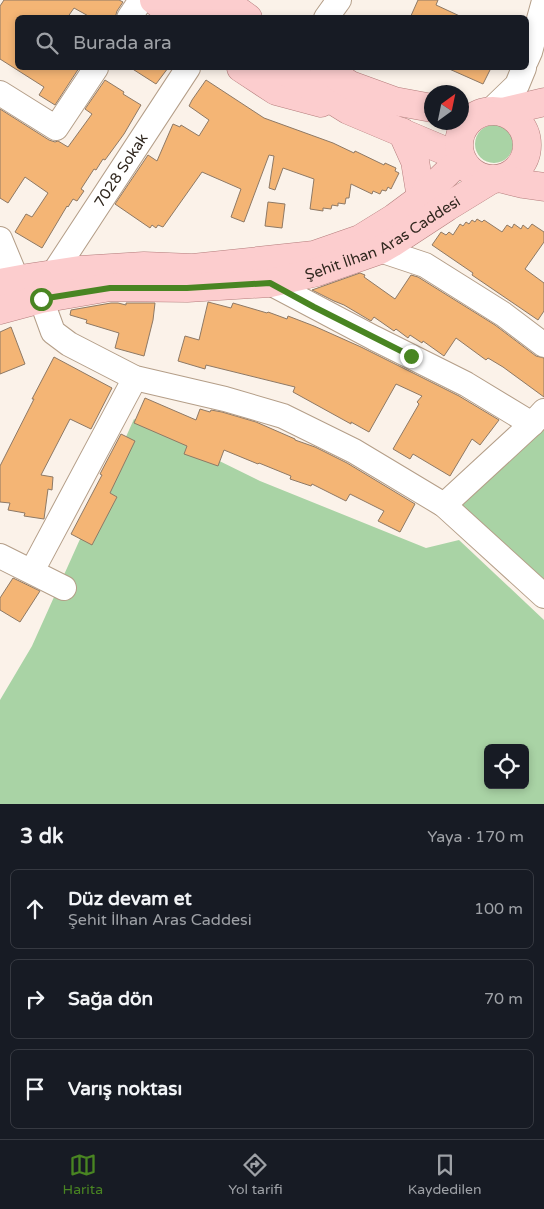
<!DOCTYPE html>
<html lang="tr">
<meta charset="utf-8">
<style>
:root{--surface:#171b24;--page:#242831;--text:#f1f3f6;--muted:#9ea1a6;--line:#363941;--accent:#498522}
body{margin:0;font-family:"Varela Round",sans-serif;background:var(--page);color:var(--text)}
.controls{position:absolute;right:15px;bottom:15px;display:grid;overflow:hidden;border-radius:8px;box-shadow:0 2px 8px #0003}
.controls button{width:45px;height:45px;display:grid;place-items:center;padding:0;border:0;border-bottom:1px solid var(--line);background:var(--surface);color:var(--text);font:25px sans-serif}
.compass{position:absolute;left:424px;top:85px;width:45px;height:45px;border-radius:50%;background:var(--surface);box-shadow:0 2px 8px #0003;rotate:33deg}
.stop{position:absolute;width:15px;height:15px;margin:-11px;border:4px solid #498522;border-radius:50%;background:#fff}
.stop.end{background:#498522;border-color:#fff;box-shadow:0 1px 5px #0008}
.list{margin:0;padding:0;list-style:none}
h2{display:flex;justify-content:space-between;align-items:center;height:65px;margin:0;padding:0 20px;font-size:21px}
h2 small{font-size:16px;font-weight:400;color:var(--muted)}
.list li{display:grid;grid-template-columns:32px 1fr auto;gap:15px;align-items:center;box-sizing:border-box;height:80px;margin:0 10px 10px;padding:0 10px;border:1px solid var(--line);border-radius:8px}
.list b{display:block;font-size:19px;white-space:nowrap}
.list p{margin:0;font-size:16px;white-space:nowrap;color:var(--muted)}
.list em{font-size:16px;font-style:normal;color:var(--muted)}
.icon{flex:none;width:28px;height:28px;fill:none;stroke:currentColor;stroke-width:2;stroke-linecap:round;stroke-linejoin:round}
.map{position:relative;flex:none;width:544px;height:804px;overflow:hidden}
.search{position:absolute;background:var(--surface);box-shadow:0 2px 8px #0003;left:15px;right:15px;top:15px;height:55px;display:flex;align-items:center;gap:12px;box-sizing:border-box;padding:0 18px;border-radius:8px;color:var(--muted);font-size:19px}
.sheet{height:335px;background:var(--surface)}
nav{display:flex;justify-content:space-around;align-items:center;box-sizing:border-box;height:70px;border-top:1px solid var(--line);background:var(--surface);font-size:14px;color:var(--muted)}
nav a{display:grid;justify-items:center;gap:2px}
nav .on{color:var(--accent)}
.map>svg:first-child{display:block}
.green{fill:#a9d3a5;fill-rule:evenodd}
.building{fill:#f4b575;stroke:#8e7965}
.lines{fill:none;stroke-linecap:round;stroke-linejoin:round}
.minor-casing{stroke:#b49e88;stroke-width:26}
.major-casing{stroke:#b47d7c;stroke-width:29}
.minor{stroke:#fff;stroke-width:24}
.major{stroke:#fccdce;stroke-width:28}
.route{stroke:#498522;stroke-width:6}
.labels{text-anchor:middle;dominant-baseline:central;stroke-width:4;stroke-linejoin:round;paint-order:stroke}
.street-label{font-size:15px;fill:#31281f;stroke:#fff}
</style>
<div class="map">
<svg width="544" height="804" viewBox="0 0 544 804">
<rect width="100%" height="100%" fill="#fbf2e9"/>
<!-- green -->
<path class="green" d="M475 144a19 19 0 1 1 38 0a19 19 0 1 1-38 0Z
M544 410V579L451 502Z
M134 419 260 481 426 548 459 540 544 620V804H0V700L32 646ZM488 748H525V785H488Z"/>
<!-- building -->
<path class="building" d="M4 0H119L123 2 117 11 115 18H92L74 8 67 18H18V68H79L55 105 39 95 44 87 0 59V6Z
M418 0H438L436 5 464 18H410Z
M131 68H168L156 84Z
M447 68H491L483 84Z
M105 80 124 92 123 94 141 105 124 134 105 160 103 159 96 170 94 169 81 189 84 191 77 201 73 199 68 207 67 206 42 248 15 232 26 214 32 217 48 193 25 177 8 203 0 198V109L49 140 55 142 58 141 68 147 92 114 85 109Z
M206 80 264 118 333 143 354 153 355 151 384 165 385 163 396 168 395 171 399 173 391 189 388 187 386 191 382 190 380 194 373 191 372 194 351 184 349 198H346L345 204 338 203V206L332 205 331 209 323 208V211L310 209 314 179 283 168 275 190 269 188 274 156 269 155 244 222 231 217 241 189 202 172 163 227 158 225 156 228 152 225 150 228 115 204 148 155 157 161 173 124 180 127 181 125 199 136 209 120 189 106 192 100Z
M268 202 285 204 282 228 265 226Z
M477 219 482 222 484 220 502 232 507 225 512 228 514 224 521 229 523 225 528 229 532 224 544 232V242L525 269 544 283V311L538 320 472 275 473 273 432 245 441 232 446 235 449 232 453 235 460 224 463 226 466 222 469 224 472 220 475 222Z
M360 273 365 275 364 277 395 299 411 275 418 277 495 325 536 356 544 358V397L503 367 488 358 486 360 456 338 444 356 423 341 422 343 410 335 408 338 396 329 394 331 374 317 371 321 344 305 334 301 312 290Z
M208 302 231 308 233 303 267 313 268 312 287 319 288 316 314 326 361 347 459 396 499 420 480 445 472 439 450 476 413 454 410 459 393 449 419 404 417 402 422 396 396 384 369 432 351 422V424L293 392 295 387 206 365 205 369 178 361 185 336 199 340Z
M111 303H118L126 305V303H155L153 320 144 356 115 348 119 333 86 323 87 320 70 315 71 310Z
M11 327 25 364 0 374V332Z
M54 357 112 388 91 429 70 419 41 475 53 477 52 490 48 489 44 519 24 516 25 513 8 510 10 503 0 502V466L34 399H32Z
M145 398 196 420 200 409 210 412 211 410 222 412 256 422 295 439V440L315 447 347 463 415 504 400 532 378 521 384 511 350 494 346 501 312 484 311 486 290 479 291 476 259 463 258 464 224 450 218 466 184 454 187 446 134 423Z
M121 434 135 441 110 493 117 497 92 545 71 534 102 475 100 474Z
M13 578 40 591 20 622 0 610V598Z"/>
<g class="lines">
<!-- minor casing -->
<g class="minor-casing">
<g id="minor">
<path d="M129 18 141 0"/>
<path d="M326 18 339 0"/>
<path d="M526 61 530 52 544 1"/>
<path d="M0 93 56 128 96 68"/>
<path d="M490 111 517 85 524 68"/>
<path d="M0 239 17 280"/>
<path d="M380 250 425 265 503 314 544 345"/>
<path id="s1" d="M53 274 188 68"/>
<path d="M270 283 374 338 466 384 532 424"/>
<path d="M41 299 53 332 69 344 135 378 225 399 283 416 354 451 444 505 544 596"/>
<path d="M444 505 532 424 544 411"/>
<path d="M0 556 64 588"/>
<path d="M32 571 135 378"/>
</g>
</g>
<!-- major casing -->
<g class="major-casing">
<g id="major">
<path d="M154 0 176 18"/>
<path d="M190 0 213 18"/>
<path d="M223 0 248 18"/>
<path d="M241 68 276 91 321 103"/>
<path d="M281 68 292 75 348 110 443 150 459 151"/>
<path d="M324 68 350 85 394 101 432 108"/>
<circle cx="493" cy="145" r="34"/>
<path d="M502 112 544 102"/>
<path d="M402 132 415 161 421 198"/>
<path d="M503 179 523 184 544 187"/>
<path d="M0 283 27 278 80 270 144 266 193 268 314 255 360 239 394 218 421 198 452 168 463 162"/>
<path id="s2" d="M0 310 41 299 110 287 187 288 270 283 317 272 380 250 392 243 447 207 491 180"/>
</g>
</g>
<!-- minor -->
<use href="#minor" class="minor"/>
<!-- major -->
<use href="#major" class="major"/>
</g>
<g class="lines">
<!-- route -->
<path class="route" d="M41 299 110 288H187L270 283 314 307 411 356"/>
</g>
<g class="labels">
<!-- street labels -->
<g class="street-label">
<text stroke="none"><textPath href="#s1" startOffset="124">7028 Sokak</textPath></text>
<text stroke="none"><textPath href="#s2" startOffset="395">Şehit İlhan Aras Caddesi</textPath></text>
</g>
</g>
</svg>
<div class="controls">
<button><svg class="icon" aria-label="locate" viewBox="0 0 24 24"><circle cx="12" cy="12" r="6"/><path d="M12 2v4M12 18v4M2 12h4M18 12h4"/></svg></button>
</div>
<svg class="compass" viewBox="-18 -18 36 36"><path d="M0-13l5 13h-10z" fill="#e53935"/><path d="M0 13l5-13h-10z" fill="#9ea1a6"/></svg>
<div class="stop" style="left:41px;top:299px"></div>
<div class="stop end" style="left:411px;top:356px"></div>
<div class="search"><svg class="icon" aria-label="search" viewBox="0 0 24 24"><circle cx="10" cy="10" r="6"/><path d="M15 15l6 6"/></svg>Burada ara</div>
</div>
<section class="sheet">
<h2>3 dk<small>Yaya · 170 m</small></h2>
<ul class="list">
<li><svg class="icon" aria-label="ahead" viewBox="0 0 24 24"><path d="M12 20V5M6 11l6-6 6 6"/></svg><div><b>Düz devam et</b><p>Şehit İlhan Aras Caddesi</p></div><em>100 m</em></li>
<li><svg class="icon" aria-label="right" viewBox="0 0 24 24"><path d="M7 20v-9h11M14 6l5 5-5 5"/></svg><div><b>Sağa dön</b></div><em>70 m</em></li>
<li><svg class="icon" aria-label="arrive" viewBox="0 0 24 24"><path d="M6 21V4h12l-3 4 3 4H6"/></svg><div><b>Varış noktası</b></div></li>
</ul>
</section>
<nav>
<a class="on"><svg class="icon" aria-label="map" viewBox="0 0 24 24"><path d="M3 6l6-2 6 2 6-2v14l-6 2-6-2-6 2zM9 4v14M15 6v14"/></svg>Harita</a>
<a><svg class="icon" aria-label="directions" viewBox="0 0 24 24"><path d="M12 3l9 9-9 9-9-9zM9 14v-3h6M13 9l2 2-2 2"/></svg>Yol tarifi</a>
<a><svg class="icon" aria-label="saved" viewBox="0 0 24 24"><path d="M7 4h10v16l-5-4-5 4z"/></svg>Kaydedilen</a>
</nav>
